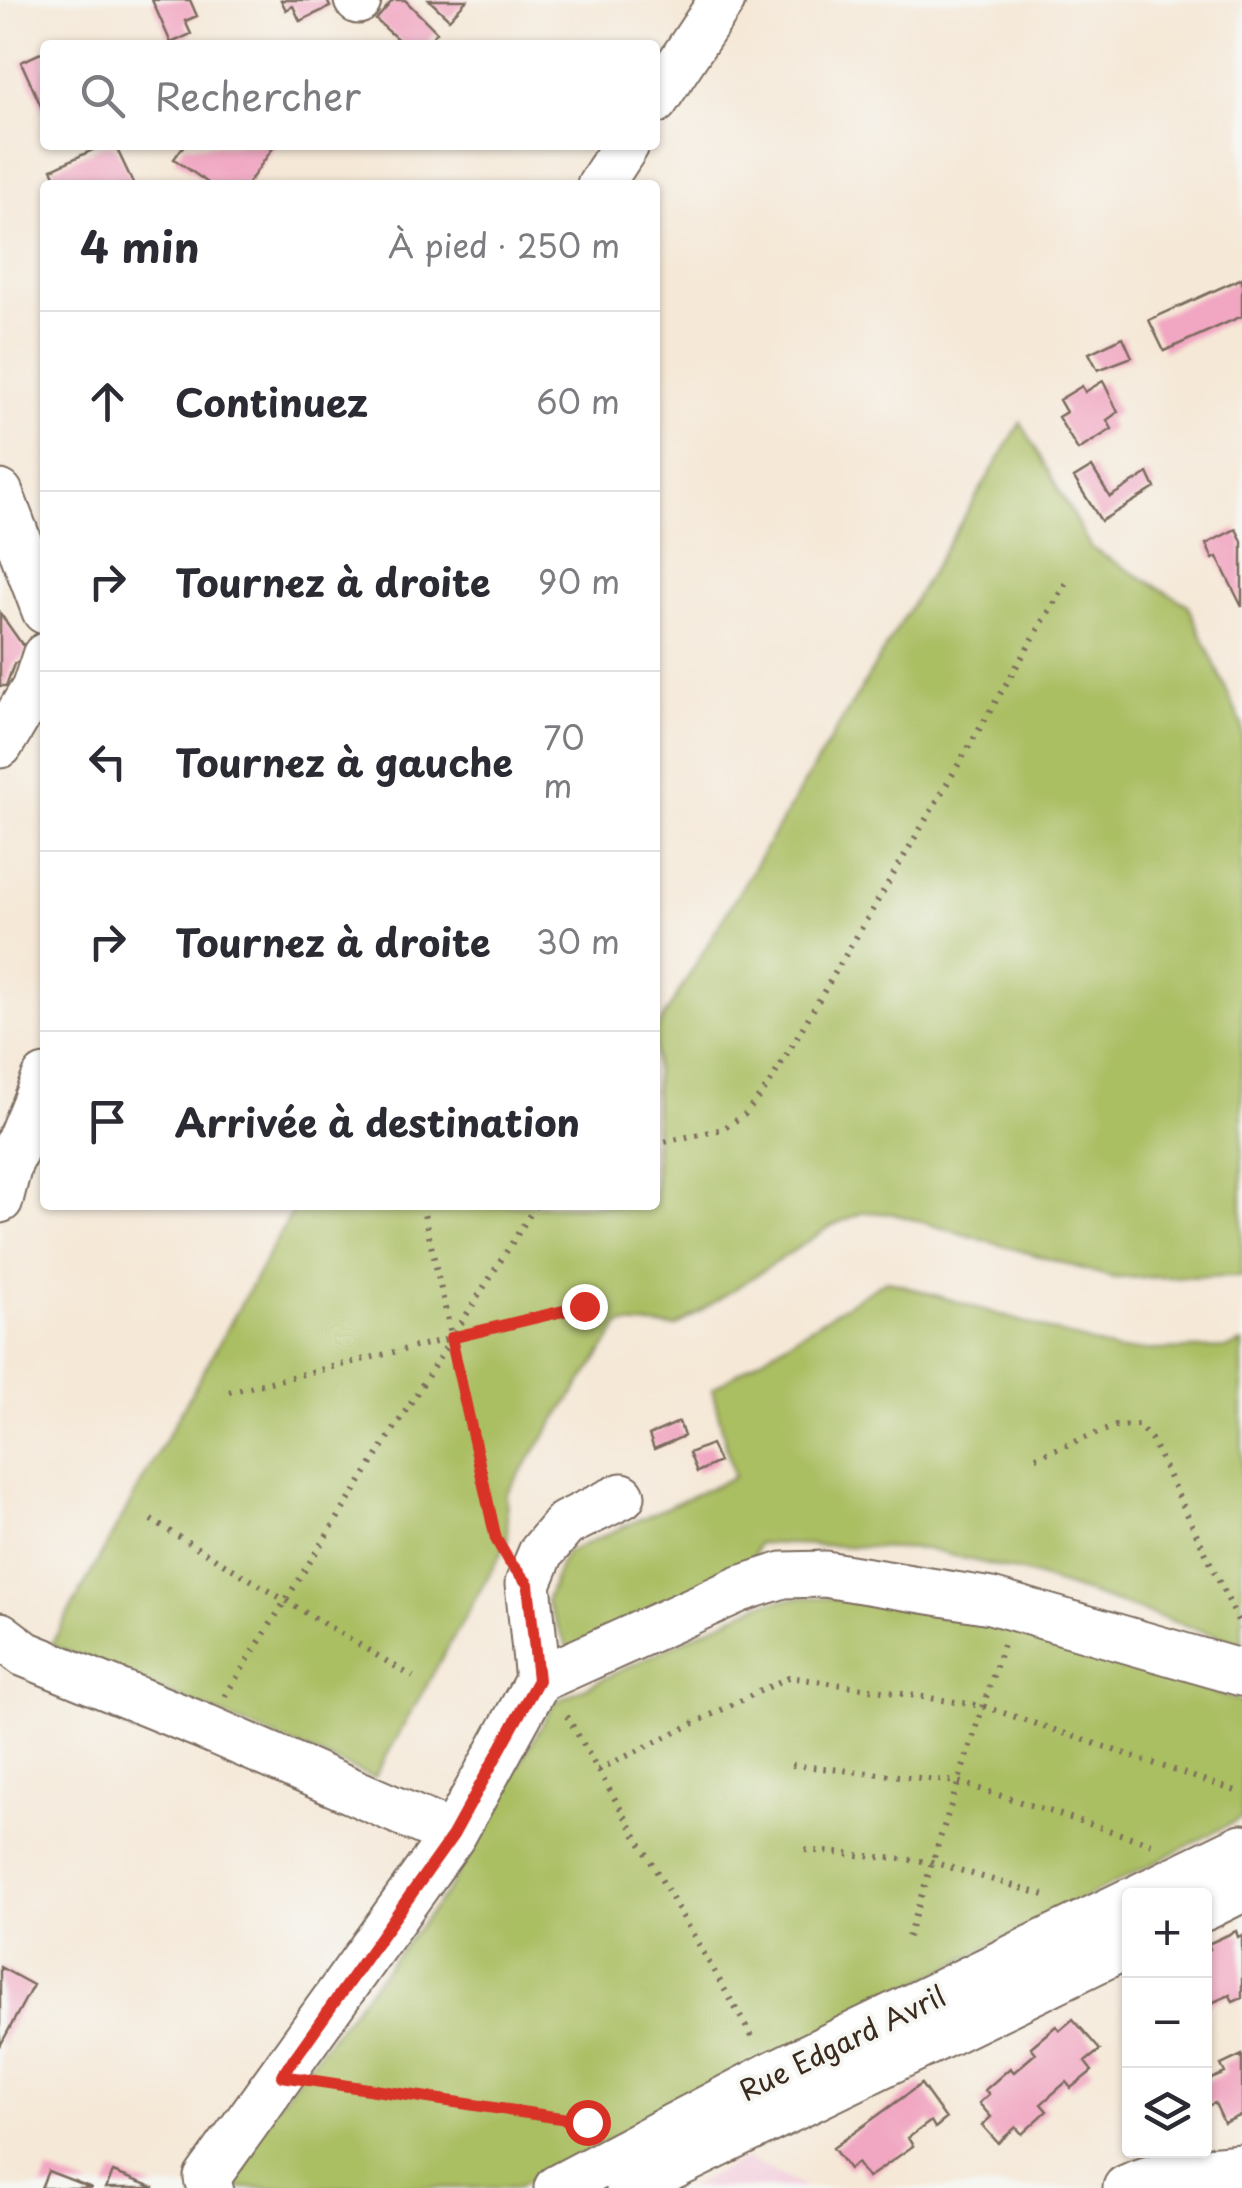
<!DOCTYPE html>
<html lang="fr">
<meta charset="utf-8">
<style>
:root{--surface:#fff;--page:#f7f7f7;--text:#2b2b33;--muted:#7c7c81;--line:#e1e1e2}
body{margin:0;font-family:"Playpen Sans",sans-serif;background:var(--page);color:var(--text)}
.controls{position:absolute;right:30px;bottom:30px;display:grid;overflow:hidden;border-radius:10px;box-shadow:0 2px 8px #0004}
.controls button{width:90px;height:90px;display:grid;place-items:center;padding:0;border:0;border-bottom:2px solid var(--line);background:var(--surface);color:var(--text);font:50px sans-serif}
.stop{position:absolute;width:30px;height:30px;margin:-22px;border:8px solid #d93025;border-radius:50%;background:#fff}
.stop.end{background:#d93025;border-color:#fff;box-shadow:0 2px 10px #0008}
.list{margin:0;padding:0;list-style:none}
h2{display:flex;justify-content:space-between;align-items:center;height:130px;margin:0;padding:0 40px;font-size:42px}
h2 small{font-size:32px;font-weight:400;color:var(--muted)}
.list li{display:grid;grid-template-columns:65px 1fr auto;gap:30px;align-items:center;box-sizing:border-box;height:180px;padding:0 40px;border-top:2px solid var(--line)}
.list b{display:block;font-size:38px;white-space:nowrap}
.list em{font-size:32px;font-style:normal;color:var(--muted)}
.icon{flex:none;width:55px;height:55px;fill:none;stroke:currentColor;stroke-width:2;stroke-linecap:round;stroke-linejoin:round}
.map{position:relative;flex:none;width:1242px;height:2188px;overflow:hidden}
.search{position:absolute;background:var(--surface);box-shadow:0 2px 8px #0004;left:40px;top:40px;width:620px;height:110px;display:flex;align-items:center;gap:25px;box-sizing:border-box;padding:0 35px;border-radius:10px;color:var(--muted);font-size:38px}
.panel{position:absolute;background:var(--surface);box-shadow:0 2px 8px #0004;left:40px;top:180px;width:620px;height:1030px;border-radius:10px}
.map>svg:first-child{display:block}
.built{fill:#f3cfde}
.green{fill:#aabe62;stroke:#727440;stroke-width:2.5}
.building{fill:#f1a6c1}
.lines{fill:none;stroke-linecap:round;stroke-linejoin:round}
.minor-casing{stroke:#7c6c5f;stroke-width:49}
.path{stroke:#7c6c5f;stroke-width:6;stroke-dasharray:2.5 8;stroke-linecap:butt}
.minor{stroke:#fff;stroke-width:45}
.route{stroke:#d93025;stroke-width:12}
.labels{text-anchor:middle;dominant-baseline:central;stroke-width:8;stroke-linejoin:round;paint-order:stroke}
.street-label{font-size:28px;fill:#3b2a1e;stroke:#f6f6f2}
</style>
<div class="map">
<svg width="1242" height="2188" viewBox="0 0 1242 2188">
<rect width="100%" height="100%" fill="#f6f6f2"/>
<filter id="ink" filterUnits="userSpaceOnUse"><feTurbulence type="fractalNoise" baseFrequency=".01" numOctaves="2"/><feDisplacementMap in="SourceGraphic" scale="20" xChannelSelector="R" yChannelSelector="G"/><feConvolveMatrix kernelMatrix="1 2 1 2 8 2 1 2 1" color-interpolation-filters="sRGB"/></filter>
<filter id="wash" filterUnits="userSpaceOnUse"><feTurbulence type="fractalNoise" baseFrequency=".0048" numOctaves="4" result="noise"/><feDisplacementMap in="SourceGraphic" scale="40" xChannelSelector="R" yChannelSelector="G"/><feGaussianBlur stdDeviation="2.25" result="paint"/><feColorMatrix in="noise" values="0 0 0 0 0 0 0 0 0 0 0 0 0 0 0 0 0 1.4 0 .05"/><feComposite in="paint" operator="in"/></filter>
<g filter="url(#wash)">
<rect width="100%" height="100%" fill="#f5e8d7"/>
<!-- built -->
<path class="built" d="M746 2158 805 2188H688Z"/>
<!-- green -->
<path class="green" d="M1021 422 1091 548 1188 605 1242 725V1276L1114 1278 894 1214 864 1212 833 1225 676 1327 621 1324 506 1494 508 1541 374 1778 51 1645 296 1205H655V1032Z
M886 1280 1118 1351 1228 1348 1242 1343V1644L1029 1574 925 1549 758 1543 750 1567 569 1651 546 1601 565 1553 734 1477 712 1389Z
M804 1597C954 1599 1101 1656 1242 1702V1818L516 2188H229L244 2146 448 1890 555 1702 761 1603Z"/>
<g id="blocks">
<!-- building -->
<path class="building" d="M152 0H190L197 16 185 21 191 34 171 43Z
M281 0H327L330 7 300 21 293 6 286 10Z
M393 0H405L437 32 425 45H404L376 20Z
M429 0H467L449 19Z
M45 51V115L21 62Z
M103 145H115L134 185H60L52 169Z
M184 145H275L247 185H211L174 159Z
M1242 278V316L1164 351 1149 320Z
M1123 337 1132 357 1098 370 1089 353Z
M1103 381 1118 412 1107 420 1112 429 1078 450 1058 417 1066 412 1059 400 1082 386 1085 392Z
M1092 467 1110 497 1148 473 1155 488 1101 521 1074 478Z
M1236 529 1242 541V607L1217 557 1213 559 1206 544Z
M0 613 26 650 23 658 14 664 6 686H0Z
M679 1422 684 1436 654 1449 649 1435Z
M711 1444 719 1462 697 1472 689 1453Z
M1236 1931 1238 1937 1242 1935V1998L1233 2002 1230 1995 1204 2006V1952L1210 1949 1208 1944Z
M0 1967 33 1985 0 2046Z
M1073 2019 1100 2050 1085 2062 1092 2071 1071 2088 1066 2082 1041 2104 1047 2111 1022 2134 1016 2127 998 2143 982 2125 991 2117 979 2103 989 2094 985 2090 1010 2068 1014 2072 1036 2053 1031 2047 1056 2026 1060 2030Z
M1242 2055V2115L1224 2123 1215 2103 1204 2107V2082L1225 2073 1221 2065Z
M921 2084 946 2119 935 2128 931 2121 908 2138 913 2146 868 2178 857 2163 849 2169 833 2148Z
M48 2171 92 2188H41Z
M113 2172 155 2188H106Z"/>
</g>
</g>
<g filter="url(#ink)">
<use href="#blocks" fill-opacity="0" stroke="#7c6c5f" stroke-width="2.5"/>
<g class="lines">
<!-- minor casing -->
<g class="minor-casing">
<path id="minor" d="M357 0 358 1
M655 101 722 0
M600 185 626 145
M0 493 45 611
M0 745 34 689 45 656
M0 1200 9 1165 45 1078
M0 1635 25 1654 205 1727 453 1835
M538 1680 528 1584 541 1553 565 1524 622 1496
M1141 1896 1242 1847
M1204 1908 1242 1889
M210 2188 207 2178 453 1835 538 1680 740 1589 783 1575 825 1574 991 1601 1242 1673
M557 2188 773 2074 1130 1901
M629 2188 1130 1944
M1126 2188C1160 2171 1204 2170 1242 2167"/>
</g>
<!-- path -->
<path class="path" d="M655 1144 723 1129 745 1114 768 1086 1067 581
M422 1205 497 1539 502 1549
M229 1392 584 1306
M1036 1457 1116 1426 1138 1425 1151 1439 1242 1629
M151 1520 413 1677
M225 1696 536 1205
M567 1716 755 2042
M792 1765 958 1782 1155 1845
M598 1770 789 1677 983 1706 1242 1793
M805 1850 932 1862 1048 1896
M908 1937 1003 1645
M323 2082 598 2122"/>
<!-- minor -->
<use href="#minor" class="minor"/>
</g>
</g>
<g class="lines" filter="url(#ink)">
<!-- route -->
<path class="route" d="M584 1306 451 1338 496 1539 508 1560 528 1584 538 1680 453 1835 282 2076 587 2122"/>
</g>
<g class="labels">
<!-- street labels -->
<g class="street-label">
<text transform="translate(842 2042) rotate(-26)">Rue Edgard Avril</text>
</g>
</g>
</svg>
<div class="controls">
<button>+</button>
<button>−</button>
<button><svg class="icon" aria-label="layers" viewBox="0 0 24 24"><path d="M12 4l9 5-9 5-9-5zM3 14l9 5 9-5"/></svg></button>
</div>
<div class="stop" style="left:587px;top:2122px"></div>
<div class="stop end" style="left:584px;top:1306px"></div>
<div class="search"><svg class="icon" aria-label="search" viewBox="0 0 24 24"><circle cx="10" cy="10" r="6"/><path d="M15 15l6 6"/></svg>Rechercher</div>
<section class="panel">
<h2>4 min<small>À pied · 250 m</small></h2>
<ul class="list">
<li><svg class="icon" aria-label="ahead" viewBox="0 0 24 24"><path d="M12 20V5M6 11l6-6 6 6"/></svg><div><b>Continuez</b></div><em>60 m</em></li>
<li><svg class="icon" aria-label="right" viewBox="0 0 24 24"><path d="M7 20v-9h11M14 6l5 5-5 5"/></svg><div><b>Tournez à droite</b></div><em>90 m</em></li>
<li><svg class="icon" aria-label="left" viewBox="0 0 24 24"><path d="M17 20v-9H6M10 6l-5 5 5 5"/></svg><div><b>Tournez à gauche</b></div><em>70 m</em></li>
<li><svg class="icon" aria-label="right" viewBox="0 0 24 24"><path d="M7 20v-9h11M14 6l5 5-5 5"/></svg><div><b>Tournez à droite</b></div><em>30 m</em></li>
<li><svg class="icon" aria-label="arrive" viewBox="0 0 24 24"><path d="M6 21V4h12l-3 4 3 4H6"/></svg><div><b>Arrivée à destination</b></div></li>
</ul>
</section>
</div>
